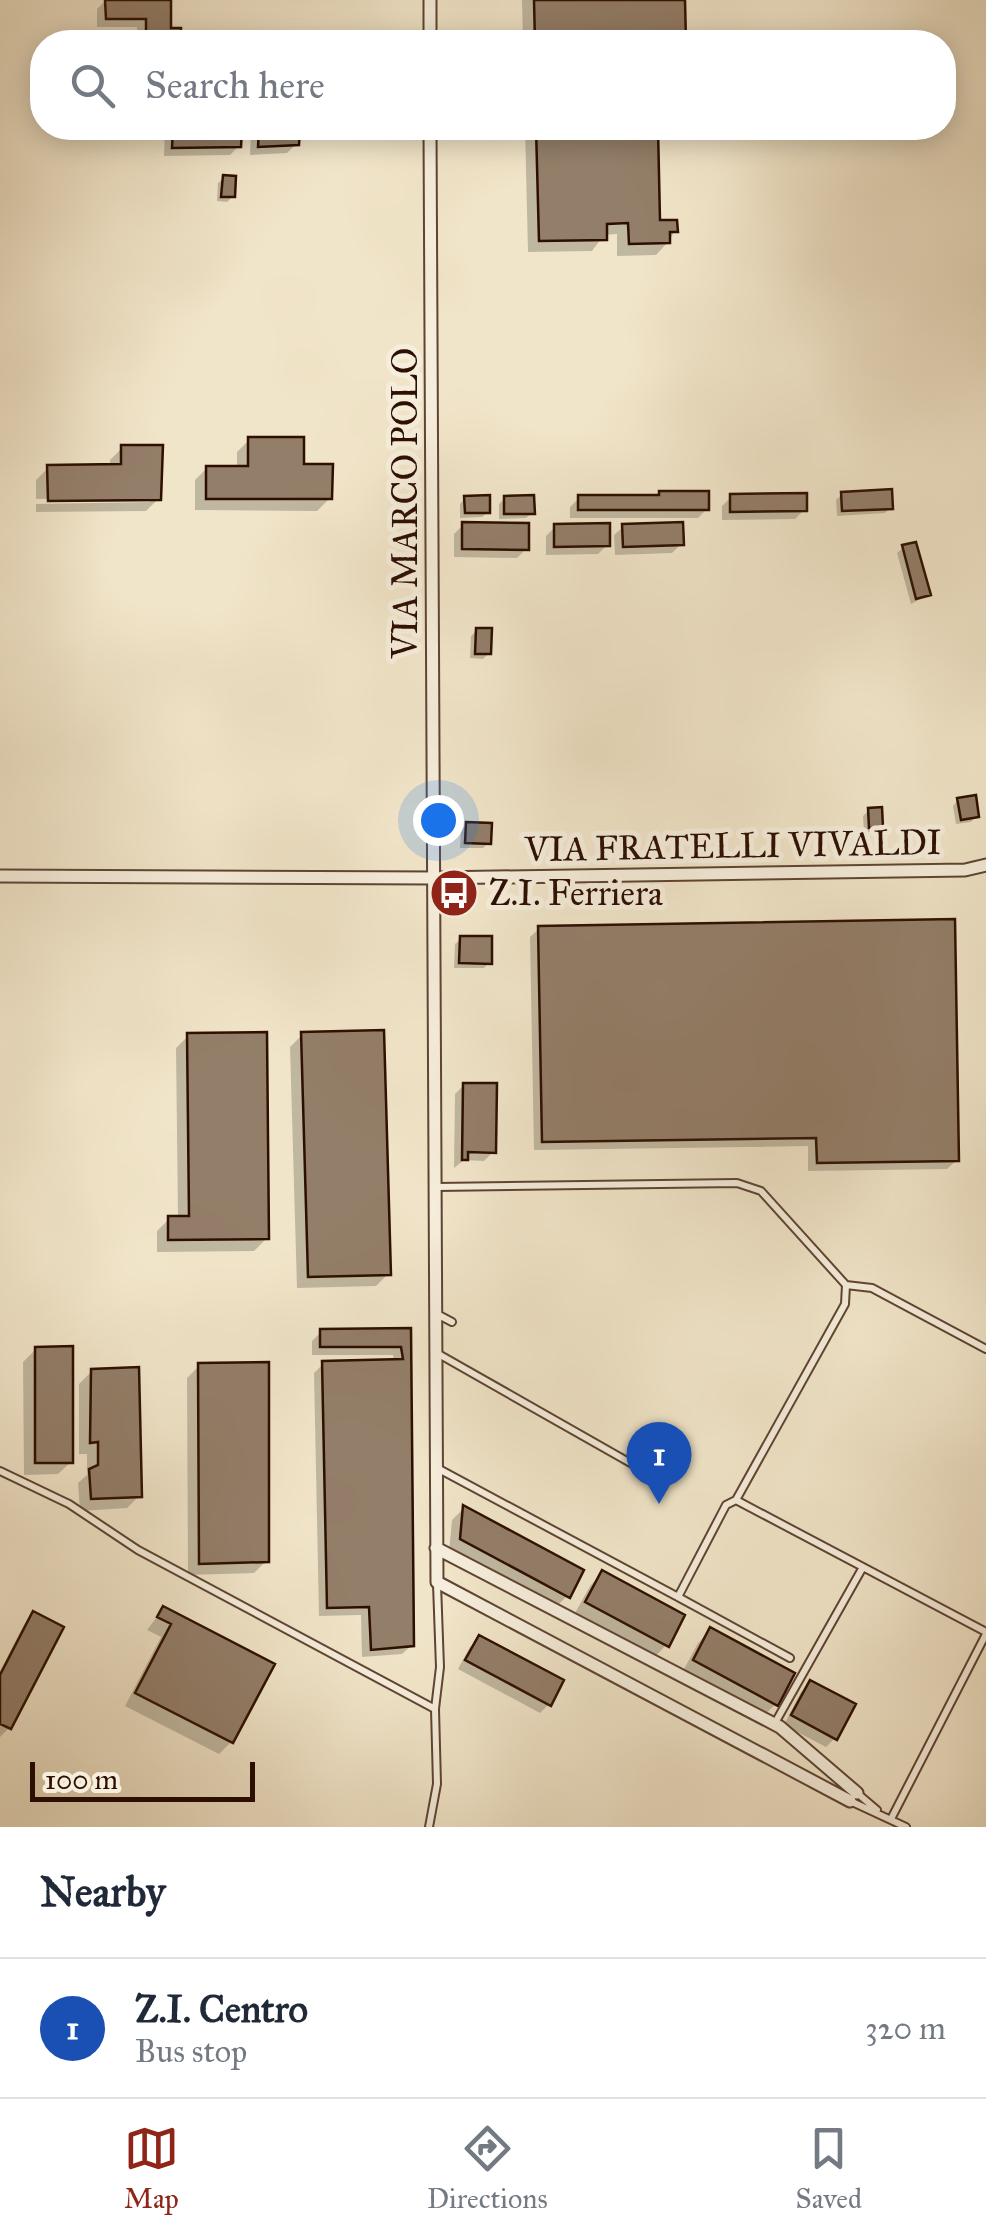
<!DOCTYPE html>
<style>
:root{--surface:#fff;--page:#f6f6f7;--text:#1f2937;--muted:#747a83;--line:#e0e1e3;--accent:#8f2418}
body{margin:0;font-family:"IM FELL Great Primer",serif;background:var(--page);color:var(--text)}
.scale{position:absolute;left:30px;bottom:25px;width:225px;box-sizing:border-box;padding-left:10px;border:5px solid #2d0f01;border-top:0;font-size:28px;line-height:35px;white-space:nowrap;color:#2d0f01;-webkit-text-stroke:8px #f6eedc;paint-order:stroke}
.you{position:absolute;left:438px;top:820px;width:35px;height:35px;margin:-25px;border:8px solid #fff;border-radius:50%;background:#1a73e8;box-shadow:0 0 0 15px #1a73e833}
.badge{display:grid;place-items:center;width:65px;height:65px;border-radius:50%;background:var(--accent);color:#fff;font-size:32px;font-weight:700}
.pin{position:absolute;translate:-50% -82px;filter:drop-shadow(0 2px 5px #0008)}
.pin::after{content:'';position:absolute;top:52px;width:35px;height:30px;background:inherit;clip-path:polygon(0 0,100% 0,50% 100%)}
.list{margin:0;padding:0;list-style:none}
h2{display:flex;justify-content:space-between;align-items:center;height:130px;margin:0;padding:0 40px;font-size:42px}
h2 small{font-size:32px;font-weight:400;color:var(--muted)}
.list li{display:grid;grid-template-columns:65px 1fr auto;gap:30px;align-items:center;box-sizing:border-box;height:140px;padding:0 40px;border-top:2px solid var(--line)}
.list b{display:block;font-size:38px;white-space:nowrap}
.list p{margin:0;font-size:32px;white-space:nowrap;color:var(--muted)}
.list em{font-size:32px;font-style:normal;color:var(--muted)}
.icon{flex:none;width:55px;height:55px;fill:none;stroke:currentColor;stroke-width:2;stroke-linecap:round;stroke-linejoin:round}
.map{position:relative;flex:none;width:986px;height:1827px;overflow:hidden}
.search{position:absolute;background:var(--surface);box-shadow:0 5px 25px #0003;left:30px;right:30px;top:30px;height:110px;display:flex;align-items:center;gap:25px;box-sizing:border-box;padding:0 35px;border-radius:40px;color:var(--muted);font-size:38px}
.sheet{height:270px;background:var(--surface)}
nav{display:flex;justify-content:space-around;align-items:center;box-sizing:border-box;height:140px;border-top:2px solid var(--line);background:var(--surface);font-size:28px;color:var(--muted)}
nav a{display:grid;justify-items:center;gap:5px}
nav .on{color:var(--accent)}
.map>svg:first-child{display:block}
.shadow{fill:#0003}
.building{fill:#937e69;stroke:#2d0f01;stroke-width:2.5}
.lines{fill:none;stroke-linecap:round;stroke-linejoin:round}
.service-casing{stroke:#5e4433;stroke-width:10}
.minor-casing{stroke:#5e4433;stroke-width:15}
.service{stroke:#f6eedc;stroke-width:6}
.minor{stroke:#f6eedc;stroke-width:11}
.labels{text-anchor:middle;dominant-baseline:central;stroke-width:10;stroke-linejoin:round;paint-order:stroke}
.street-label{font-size:35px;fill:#2d0f01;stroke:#f6eedc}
.poi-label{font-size:35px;fill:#2d0f01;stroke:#f6eedc;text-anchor:start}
</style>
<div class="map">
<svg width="986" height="1827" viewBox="0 0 986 1827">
<rect width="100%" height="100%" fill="#f1e5c9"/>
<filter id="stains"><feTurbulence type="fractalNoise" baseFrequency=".002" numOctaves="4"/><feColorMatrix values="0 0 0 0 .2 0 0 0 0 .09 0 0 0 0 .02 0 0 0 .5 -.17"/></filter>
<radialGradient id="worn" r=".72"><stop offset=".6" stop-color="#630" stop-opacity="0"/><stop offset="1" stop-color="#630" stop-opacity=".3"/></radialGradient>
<!-- shadow -->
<path class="shadow" d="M106 0H169V30H179V42H137V27H97V9Z
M522 0H683L684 42H523Z
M165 128H240L239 146 230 155 164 156Z
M251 128H297V143L287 153 250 155Z
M525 128H655L658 223 675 231 668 242 656 255 617 256V234L604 235 592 251 528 252Z
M224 178 233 196 227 202 217 201 218 183Z
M249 440 302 467 330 498 317 511 195 510V480L207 468H237V452Z
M122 448 159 498 146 511 36 512V504L150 502V497L36 499V480L48 468 110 467V460Z
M842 494 890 508 885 513 837 516 836 500Z
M731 497 804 510 795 519 722 520V506Z
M465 498 488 512 482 517 460 518V504Z
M505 498 532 513 526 518 499 519V504Z
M579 498 707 509 698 518H570V507Z
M463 525 526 549 517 558 454 557V534Z
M624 526 681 544 672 553 615 555 614 535Z
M555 527 607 545 598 554 546 555V536Z
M903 548 928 595 911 604 897 553Z
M477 630 489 653 483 659 470 658 471 636Z
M958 800 976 816 971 822 956 824 953 806Z
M869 810 880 826 875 832H864L863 816Z
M467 824 489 843 483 848H460L461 830Z
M540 928 957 1160 947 1169 808 1171V1146L534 1150 530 937Z
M461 939 489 963 484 968H454L455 944Z
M302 1035 388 1274 376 1286 297 1288 290 1047Z
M188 1036 267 1238 254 1251 157 1252V1231L169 1219H178L176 1048Z
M464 1085 493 1152 484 1161 464 1160 454 1168 455 1094Z
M408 1330 412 1645 402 1654 362 1657 361 1615 319 1616 314 1373 323 1364 394 1362 393 1355H312V1341L321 1332Z
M36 1349 71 1462 58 1474 24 1475 23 1362Z
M199 1366 266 1561 254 1573 188 1575 187 1378Z
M92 1371 139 1496 127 1508 80 1511 78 1483 87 1475V1454H79V1384Z
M464 1508 567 1596 555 1608 449 1552 452 1520Z
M602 1573 666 1645 654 1658 574 1615 590 1586Z
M163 1609 231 1742 219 1754 125 1706 161 1637 147 1630Z
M34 1614 9 1728 0 1737V1671L25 1623Z
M711 1630 776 1704 763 1716 682 1673 698 1643Z
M479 1638 549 1704 540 1713 458 1669 470 1647Z
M810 1683 835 1738 826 1747 784 1725 801 1692Z"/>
<!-- building -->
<path class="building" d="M105 0H171V28H181V42H146V19H106Z
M534 0H685L686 42H535Z
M173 128H242L241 147 172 148Z
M259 128H300L299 145 258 147Z
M536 128H658L660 220H677L678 232H670V243L629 244 628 223 607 224V240L539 241Z
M223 175 236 176 235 197H221Z
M248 437H304V464H333L332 499H206V466H248Z
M121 445H163L161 500 48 501 47 465 121 464Z
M892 489 893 509 842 511 841 492Z
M659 491H709V510H578V495H659Z
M807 493V511L730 512V494Z
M490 495V513H465L464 496Z
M534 495 535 514H504V496Z
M462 522 529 523V550L462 549Z
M683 522 684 545 623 547 622 524Z
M610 523V546L554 547V524Z
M916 542 931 595 916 599 902 545Z
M476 628H492L491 654H475Z
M976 795 979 817 961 820 957 798Z
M882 807 883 827 869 828 868 808Z
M466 822 492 823 491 844 465 843Z
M955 919 959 1161 817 1163 816 1138 542 1142 538 926Z
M460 936H492V964L459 963Z
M384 1030 391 1275 308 1277 301 1032Z
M267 1032 269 1239 168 1240V1216H189L187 1033Z
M463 1083H497L496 1153 468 1152V1160H462Z
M411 1328 414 1646 371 1650 369 1607 327 1608 322 1361 403 1359 401 1347H320V1329Z
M73 1346V1463H35V1347Z
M269 1362V1562L199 1564 198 1363Z
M139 1367 142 1497 91 1499 89 1469 98 1465V1442L90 1443 91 1369Z
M463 1505 584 1570 570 1598 460 1539Z
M602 1570 685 1615 669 1647 585 1602Z
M163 1606 275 1664 233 1743 135 1693 171 1624 157 1617Z
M33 1611 64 1627 11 1729 0 1724V1675Z
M710 1627 795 1673 778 1706 693 1660Z
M479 1635 564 1680 551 1706 465 1660Z
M810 1680 856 1704 837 1740 791 1715Z"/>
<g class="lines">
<!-- service casing -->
<g class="service-casing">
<path id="service" d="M436 1187 737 1183 761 1191 846 1285 845 1304 736 1500 986 1632
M846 1285 872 1288 986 1349
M435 1313 452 1322
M435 1352 641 1469
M437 1468 678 1597
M0 1471 69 1504 138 1550 435 1709
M736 1500 726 1505 678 1597 790 1658
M775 1723 863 1567
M857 1793 877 1810
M850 1801 906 1827
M891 1819 986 1634
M429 1827 437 1784 435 1709 440 1667 437 1584"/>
</g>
<!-- minor casing -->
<g class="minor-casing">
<path id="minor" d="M430 0V42
M430 128 437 1582 850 1801
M0 876 435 878 965 870 986 865
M436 1548 780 1727 857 1793"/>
</g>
<!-- service -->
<use href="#service" class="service"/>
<!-- minor -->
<use href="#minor" class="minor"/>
</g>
<!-- icons -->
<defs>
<g id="bus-disc" transform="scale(2.5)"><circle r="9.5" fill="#8f2418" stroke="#f6eedc"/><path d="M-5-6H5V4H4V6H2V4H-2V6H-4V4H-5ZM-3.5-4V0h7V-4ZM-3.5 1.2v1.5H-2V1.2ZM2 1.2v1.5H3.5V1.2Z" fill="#fff"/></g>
</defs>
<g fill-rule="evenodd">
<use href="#bus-disc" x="454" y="893"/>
</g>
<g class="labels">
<!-- street labels -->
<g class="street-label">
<text transform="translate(405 503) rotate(-90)">VIA MARCO POLO</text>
<text transform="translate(733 846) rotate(-1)">VIA FRATELLI VIVALDI</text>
</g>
<!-- poi labels -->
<g class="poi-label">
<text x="489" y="893">Z.I. Ferriera</text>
</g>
</g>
<rect width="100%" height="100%" filter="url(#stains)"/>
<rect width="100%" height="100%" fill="url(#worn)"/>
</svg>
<div class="scale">100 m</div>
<div class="you"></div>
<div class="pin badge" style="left:659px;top:1504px;background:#1a4fb4">1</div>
<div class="search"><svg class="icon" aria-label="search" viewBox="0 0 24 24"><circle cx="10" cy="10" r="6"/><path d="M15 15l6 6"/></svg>Search here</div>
</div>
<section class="sheet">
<h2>Nearby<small></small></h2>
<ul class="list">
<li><span class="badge" style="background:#1a4fb4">1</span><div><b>Z.I. Centro</b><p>Bus stop</p></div><em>320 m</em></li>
</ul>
</section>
<nav>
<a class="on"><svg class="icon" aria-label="map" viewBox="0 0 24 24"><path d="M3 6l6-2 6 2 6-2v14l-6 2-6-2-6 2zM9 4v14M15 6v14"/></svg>Map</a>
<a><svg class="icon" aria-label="directions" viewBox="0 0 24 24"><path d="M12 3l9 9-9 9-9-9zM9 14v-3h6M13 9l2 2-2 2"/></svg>Directions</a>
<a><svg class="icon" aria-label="saved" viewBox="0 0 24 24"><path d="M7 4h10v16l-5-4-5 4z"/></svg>Saved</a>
</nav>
